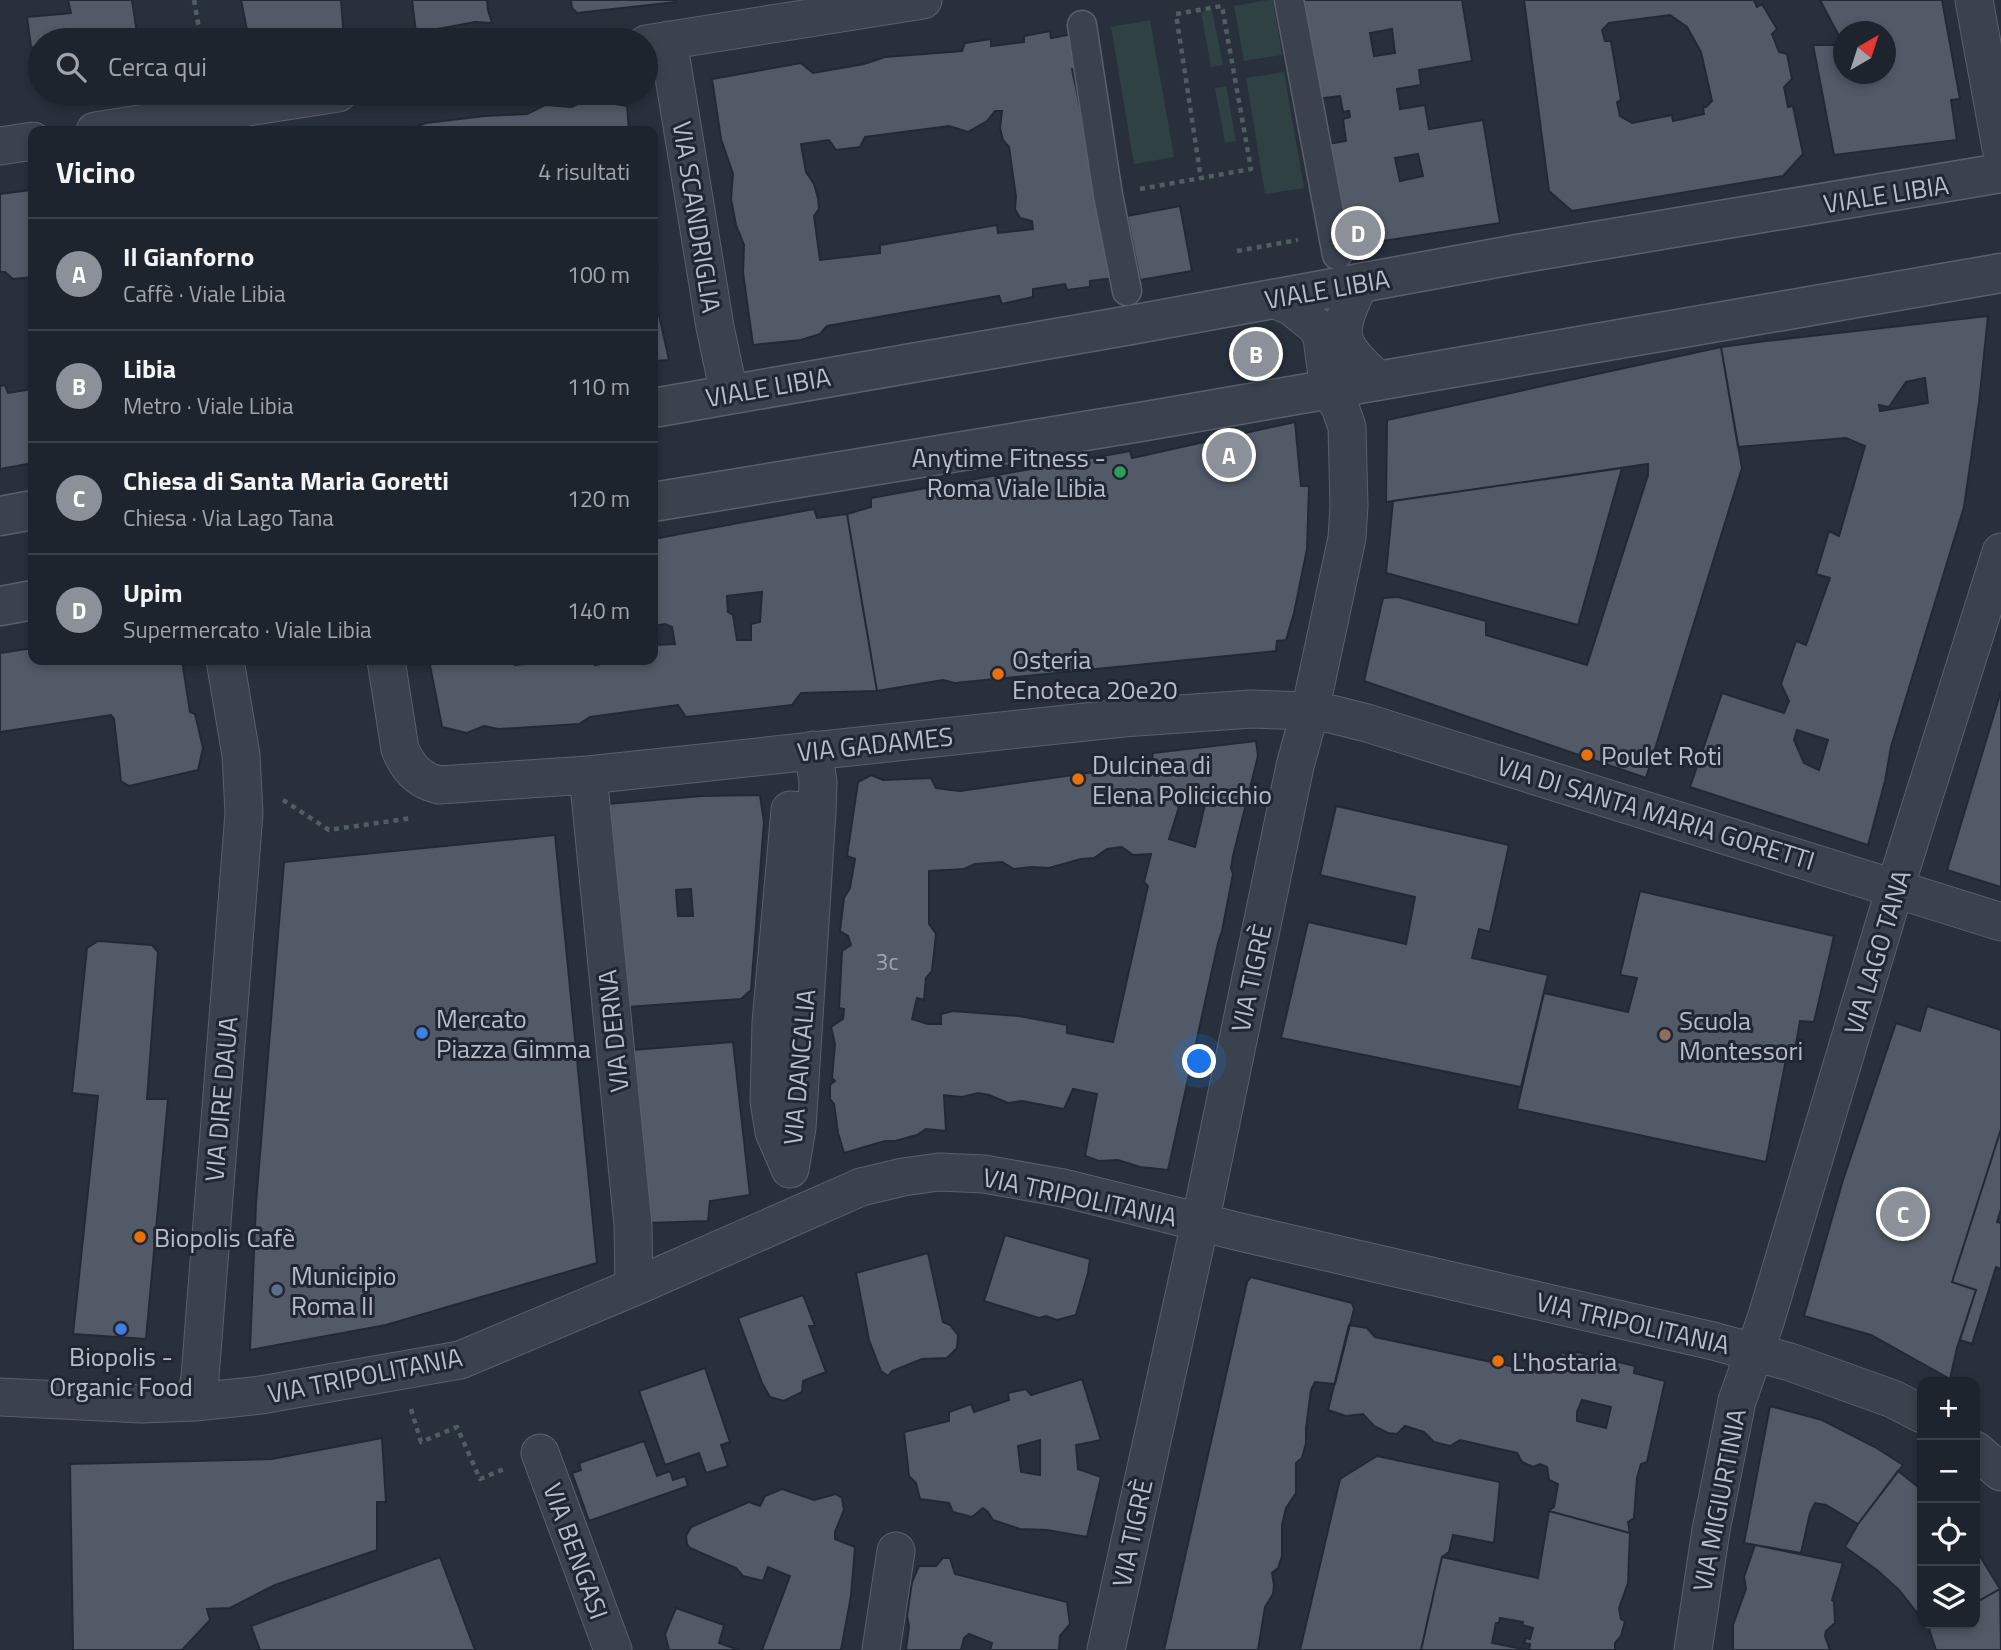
<!DOCTYPE html>
<html lang="it">
<meta charset="utf-8">
<style>
:root{--surface:#1e242d;--page:#262c35;--text:#f1f3f6;--muted:#a1a4aa;--line:#3c4149;--accent:#8c9099}
body{margin:0;font-family:"Titillium Web",sans-serif;background:var(--page);color:var(--text)}
.controls{position:absolute;right:21px;bottom:21px;display:grid;overflow:hidden;border-radius:14px;box-shadow:0 4px 10px #0003}
.controls button{width:63px;height:63px;display:grid;place-items:center;padding:0;border:0;border-bottom:2px solid var(--line);background:var(--surface);color:var(--text);font:35px sans-serif}
.compass{position:absolute;left:1833px;top:21px;width:63px;height:63px;border-radius:50%;background:var(--surface);box-shadow:0 4px 10px #0003;rotate:39deg}
.you{position:absolute;left:1200px;top:1062px;width:24px;height:24px;margin:-18px;border:5px solid #fff;border-radius:50%;background:#1a73e8;box-shadow:0 0 0 10px #1a73e833}
.badge{display:grid;place-items:center;width:46px;height:46px;border-radius:50%;background:var(--accent);color:#fff;font-size:23px;font-weight:700}
.pin{position:absolute;translate:-50% -50%;border:4px solid #fff;box-shadow:0 2px 7px #0006}
.list{margin:0;padding:0;list-style:none}
h2{display:flex;justify-content:space-between;align-items:center;height:91px;margin:0;padding:0 28px;font-size:30px}
h2 small{font-size:23px;font-weight:400;color:var(--muted)}
.list li{display:grid;grid-template-columns:46px 1fr auto;gap:21px;align-items:center;box-sizing:border-box;height:112px;padding:0 28px;border-top:2px solid var(--line)}
.list b{display:block;font-size:26px;white-space:nowrap}
.list p{margin:0;font-size:23px;white-space:nowrap;color:var(--muted)}
.list em{font-size:23px;font-style:normal;color:var(--muted)}
.icon{flex:none;width:38px;height:38px;fill:none;stroke:currentColor;stroke-width:2;stroke-linecap:round;stroke-linejoin:round}
.map{position:relative;flex:none;width:2001px;height:1650px;overflow:hidden}
.search{position:absolute;background:var(--surface);box-shadow:0 4px 10px #0003;left:28px;top:28px;width:630px;height:77px;display:flex;align-items:center;gap:18px;box-sizing:border-box;padding:0 24px;border-radius:38px;color:var(--muted);font-size:26px}
.panel{position:absolute;background:var(--surface);box-shadow:0 4px 10px #0003;left:28px;top:126px;width:630px;height:539px;border-radius:14px}
.map>svg:first-child{display:block}
.green{fill:#304143}
.building{fill:#525a67;stroke:#232934;stroke-width:2;fill-rule:evenodd}
.lines{fill:none;stroke-linecap:round;stroke-linejoin:round}
.pedestrian-casing{stroke:#5a606b;stroke-width:31}
.minor-casing{stroke:#5a606b;stroke-width:39}
.tertiary-casing{stroke:#5a606b;stroke-width:41}
.path{stroke:#4f5e61;stroke-width:4.5;stroke-dasharray:5 5;stroke-linecap:butt}
.pedestrian{stroke:#3c424d;stroke-width:28}
.minor{stroke:#3c424d;stroke-width:37}
.tertiary{stroke:#3c424d;stroke-width:38}
.leisure-dot{fill:#2e9e5b;stroke:#212732;stroke-width:2.5}
.food-dot{fill:#e8710a;stroke:#212732;stroke-width:2.5}
.shop-dot{fill:#3f7fe0;stroke:#212732;stroke-width:2.5}
.education-dot{fill:#8d6e63;stroke:#212732;stroke-width:2.5}
.service-dot{fill:#5c6f8a;stroke:#212732;stroke-width:2.5}
.labels{text-anchor:middle;dominant-baseline:central;stroke-width:6;stroke-linejoin:round;paint-order:stroke}
.number-label{font-size:23px;fill:#9ea4b0}
.street-label{font-size:26px;fill:#b8bdc8;stroke:#212732}
.poi-label{font-size:26px;fill:#b8bdc8;stroke:#212732;text-anchor:start}
</style>
<div class="map">
<svg width="2001" height="1650" viewBox="0 0 2001 1650">
<rect width="100%" height="100%" fill="#28303c"/>
<!-- green -->
<path class="green" d="M1268 0H1273L1282 55 1244 61 1234 6Z
M1212 10 1223 65 1211 67 1201 12Z
M1150 20 1174 157 1134 164 1111 27Z
M1284 72 1304 188 1265 194 1246 78Z
M1226 86 1236 141 1225 143 1215 88Z"/>
<!-- building -->
<path class="building" d="M68 0H132L138 40H40V48L31 47 27 17 71 13Z
M241 0H341L344 40H249Z
M412 0H487L488 10 492 23 475 22 416 33Z
M571 0H676V2L577 13 572 8Z
M1300 0H1462L1472 61 1419 70 1421 85 1397 89 1400 109 1425 105 1429 129 1483 120 1500 223 1344 247 1328 144 1346 141 1343 119 1350 117 1349 111 1343 112 1340 96 1316 99ZM1392 29 1395 53 1374 56 1370 33ZM1418 154 1423 176 1400 181 1395 158Z
M1524 0H1754L1757 7 1762 4 1777 29 1772 34 1779 52 1787 54 1792 79 1784 87 1788 107 1793 106 1803 154 1783 176 1572 211 1549 191ZM1670 15 1687 27 1701 52 1712 101 1706 107 1703 106 1704 114 1673 121 1672 115 1632 123 1620 116 1617 102 1621 100 1611 41H1605L1602 30 1609 23Z
M1820 0H1942L1960 99 1951 100 1957 140 1834 155 1813 45H1839L1838 34ZM1843 32H1885V74H1843Z
M1050 31 1051 38 1073 34 1080 68 1072 69 1116 278 1090 281V287L1067 290 1065 284 1033 289V297L1002 304 999 296 827 326 820 334 801 340 753 345 743 273 744 245 736 225 731 199 733 174 721 139 712 79 801 63 813 73 864 64 885 57 962 51 965 43 991 39V46L1024 42V36ZM995 111H1002L1000 128 1003 140 1009 147 1016 197 1015 209 1020 218 1032 221 1033 229 998 233 997 225 880 245V253L820 260 814 216 819 209 818 198 814 184 806 172 801 144 829 140 836 150 860 147 865 137 949 126 968 132 987 121Z
M587 99 627 106 629 131H404L426 123 485 116 527 114 545 105 572 107Z
M31 190H33V277L13 279 5 272H0V194Z
M1180 206 1192 271 1140 280 1127 216Z
M653 260 658 264 655 297 669 360 653 361Z
M1988 316 1979 403 1964 507 1891 747 1885 781 1868 845 1690 787 1722 693 1784 713 1789 701 1781 684 1796 641 1806 645 1830 578 1816 574 1829 531 1839 536 1865 446 1846 438 1738 447 1721 347 1766 341ZM1925 378 1928 403 1880 411 1879 405 1889 407 1906 382ZM1797 730 1828 740 1819 770 1804 763 1794 740Z
M1721 347 1742 468 1646 778 1364 681 1383 598 1398 597 1486 621V635L1587 665 1648 475V464L1386 502 1387 420Z
M5 385 8 393 33 389V463L0 469V386Z
M1295 422 1301 486H1309L1307 549 1294 613 1286 640 1277 641 1276 651 955 683 943 680 877 691 847 514 871 507V498L1130 451 1132 458Z
M1622 468 1578 625 1386 573 1393 501Z
M814 509 817 518 847 514 877 691 801 693 792 705 686 717 678 705 590 717 579 724 498 729 484 726 467 733 442 727 429 660H508L515 665 544 662 543 660H596L595 665 615 662V660H653V645L675 644 672 627 665 624 653 626V539ZM762 592 760 622 751 624V640H737L733 615 728 612 727 596Z
M33 648V660H182L190 712 195 714 203 748 198 770 129 786 121 781 114 719 111 715 0 732V653Z
M2001 691V887L1947 870Z
M1256 741 1258 756 1233 856 1231 868 1233 874 1222 931 1218 943 1168 1170 1140 1167 1118 1160 1099 1161 1085 1156 1097 1094 1073 1089 1064 1109 1022 1101 1008 1103 989 1095 978 1093 962 1097 944 1095 946 1131 926 1129 917 1135 895 1141H885L844 1153 838 1133 834 1104 830 1099V1085L835 1081 832 1078 835 1044 831 1027 843 1019 844 1009 839 1008 842 951 851 945 848 936 840 931 844 898 850 888 855 859 847 856 858 782 871 775 883 780 931 778 936 788 960 791 1102 771 1117 775 1150 773 1154 774 1151 766 1153 753ZM1180 796 1206 800 1195 847 1169 839 1178 810ZM1122 847 1133 855 1151 854 1144 882 1148 886 1113 1042 1067 1033V1025L1019 1016 953 1011 941 1014V1024H928L912 1019 917 998 924 1000 926 978 932 971 936 934 929 924V871L964 869 975 864 1002 862 1014 869 1031 867 1049 868 1081 859 1094 858 1107 849Z
M760 795 764 822 751 990 741 999 627 1007 607 804 702 796ZM691 889 693 916H678L676 890Z
M1336 806 1509 845 1490 932 1479 929 1472 958 1548 975 1521 1087 1281 1038 1308 922 1406 944 1415 897 1320 875Z
M555 835 597 1263 386 1325 250 1350 256 1203 284 862Z
M1640 891 1834 936 1814 1022 1800 1021 1795 1049H1788L1766 1162 1517 1109 1544 993 1628 1012 1637 978 1620 975Z
M98 941 152 945 158 952 147 1099H168L146 1339 73 1334 98 1096 72 1093 87 948Z
M1927 1006 2001 1030V1129L1952 1282 1976 1290 1957 1348 1950 1379 1871 1335 1804 1316 1843 1180 1896 1023 1920 1031Z
M733 1042 750 1195 710 1201 708 1221 648 1223 632 1050Z
M2001 1129V1209L1997 1222 2001 1223V1269L1996 1267 1972 1344 1960 1340 1976 1290 1952 1282Z
M1005 1235 1090 1259 1088 1273 1076 1315 1057 1320 1046 1316 1039 1318 984 1301Z
M928 1253 943 1322 950 1325 958 1335 957 1348 947 1358 922 1359 892 1371 888 1376 881 1371 869 1340 856 1273Z
M1251 1277 1352 1303 1354 1309 1335 1384 1315 1382 1311 1390 1306 1428V1443L1302 1458 1296 1463V1493L1286 1508 1282 1525V1556L1278 1568 1272 1573 1274 1585 1273 1594 1265 1607 1258 1650H1164L1247 1282Z
M803 1295 815 1326H809L826 1372 803 1381 802 1392 784 1401 770 1397 762 1383 738 1318Z
M1349 1325 1367 1328 1375 1337 1543 1373 1554 1364 1562 1352 1571 1358 1577 1352 1635 1366 1634 1373 1665 1381 1647 1462 1641 1464 1637 1478 1634 1518 1628 1522 1630 1533 1549 1511 1554 1507 1558 1484 1549 1480 1547 1467 1540 1464 1533 1467 1522 1462 1517 1453 1460 1440 1450 1446 1434 1442 1424 1432 1405 1426 1397 1434 1388 1433 1374 1426 1363 1414 1346 1416 1328 1410ZM1582 1400 1611 1407 1606 1428 1577 1421V1412Z
M705 1368 730 1442 721 1445 728 1466 706 1473 699 1453 665 1465 639 1391Z
M1082 1379 1101 1440 1076 1445 1078 1469 1101 1477 1087 1537 1047 1530 1020 1529 993 1520 988 1512 983 1508 972 1517 953 1512 949 1503 920 1499 916 1483 909 1476 904 1432 949 1421V1412L971 1404 974 1412 1009 1400 1008 1393 1026 1389 1031 1395ZM1040 1440V1475L1021 1472 1018 1446Z
M1770 1406 1822 1420 1875 1447 1903 1465 1858 1524 1826 1505 1815 1503 1810 1513 1801 1553 1744 1543Z
M382 1438 386 1502H377V1550L275 1585 230 1608 207 1609 210 1620 182 1650H73L70 1464 272 1459Z
M644 1441 657 1476 670 1471 673 1480 685 1476 688 1486 589 1521 572 1473 581 1470 579 1463Z
M1377 1456 1500 1482 1494 1543 1453 1535 1449 1552 1442 1557 1421 1650H1300L1340 1479Z
M1898 1471 1922 1490V1619L1899 1590 1877 1570 1845 1547 1858 1524Z
M782 1489 814 1500 836 1494 842 1498 844 1510 835 1532V1539L855 1547 851 1596 841 1650H762L790 1576 768 1567 763 1581 743 1576 736 1568 690 1548 687 1544 686 1536 691 1527 749 1502 760 1506 765 1496Z
M1549 1511 1630 1533 1628 1583 1619 1608 1621 1619 1625 1621 1621 1636 1615 1643V1650H1529L1530 1644 1524 1643 1526 1638 1530 1639 1533 1628 1522 1625 1523 1622 1500 1618 1499 1623H1496L1492 1643 1528 1650H1421L1442 1557 1538 1578Z
M1755 1545 1843 1563 1832 1600 1834 1602 1835 1623 1826 1631 1825 1636 1830 1650H1733V1625L1746 1589 1744 1577Z
M1975 1548 2000 1589 1975 1603Z
M440 1557 475 1650H260L251 1626Z
M943 1558H950L955 1574 1067 1602 1070 1624 1060 1636 1059 1650H990L992 1643 969 1634 964 1638 961 1650H906L909 1626 907 1616 912 1582 919 1566H936Z
M2000 1589 2001 1650H1936L1929 1629 1939 1624H1975V1603Z
M676 1608 724 1625 719 1643 739 1650H669L665 1634Z"/>
<g class="lines">
<!-- pedestrian casing -->
<g class="pedestrian-casing">
<path id="pedestrian" d="M1289 0 1337 255
M1082 25 1108 195 1127 291"/>
</g>
<!-- minor casing -->
<g class="minor-casing">
<path id="minor" d="M1974 0 2001 148
M668 40 715 327 729 393
M646 44 923 0
M95 131 338 93
M0 146 33 141
M1359 284C1335 336 1336 342 1379 381
M386 660 400 749C408 768 418 780 439 785L588 775 1123 718 1251 709 1310 711 1331 714 1367 723 2001 922
M813 750 818 782 817 812
M588 775 633 1225 634 1287
M790 810 817 812 797 1128 790 1169 774 1132 769 1101 771 1023Z
M0 1397 142 1404 195 1402 261 1395 460 1360 634 1287 861 1187 903 1177 939 1172 984 1174 1063 1188 1240 1232 1713 1341 1790 1362 1893 1399 1922 1414
M195 1402 200 1377 244 813 241 755 225 660
M1975 1450 2001 1472
M540 1453 613 1650
M881 1650 896 1551
M1106 1650 1200 1223 1295 766 1310 711 1347 538 1349 506 1347 427 1340 407 1329 390 1322 338 1317 327 1292 307 1274 299
M1693 1650 1711 1530 1737 1401 1766 1319 1895 888 2001 552"/>
</g>
<!-- tertiary casing -->
<g class="tertiary-casing">
<path id="tertiary" d="M653 408 1131 325 1518 254 2001 173
M653 502 1146 421 2001 273
M0 516 33 510
M0 606 33 600"/>
</g>
<!-- path -->
<path class="path" d="M194 0 201 40
M1140 189 1251 169 1222 6 1176 14 1201 179
M1237 251 1298 240
M283 800 329 830 412 818
M411 1409 421 1442 457 1427 480 1479 504 1469"/>
<!-- pedestrian -->
<use href="#pedestrian" class="pedestrian"/>
<!-- minor -->
<use href="#minor" class="minor"/>
<!-- tertiary -->
<use href="#tertiary" class="tertiary"/>
</g>
<!-- markers -->
<circle class="leisure-dot" cx="1120" cy="472" r="7"/>
<g class="food-dot">
<circle cx="998" cy="674" r="7"/>
<circle cx="1587" cy="755" r="7"/>
<circle cx="1078" cy="779" r="7"/>
<circle cx="140" cy="1237" r="7"/>
<circle cx="1498" cy="1361" r="7"/>
</g>
<g class="shop-dot">
<circle cx="422" cy="1033" r="7"/>
<circle cx="121" cy="1329" r="7"/>
</g>
<circle class="education-dot" cx="1665" cy="1035" r="7"/>
<circle class="service-dot" cx="277" cy="1290" r="7"/>
<g class="labels">
<!-- number labels -->
<g class="number-label">
<text x="887" y="961">3c</text>
</g>
<!-- street labels -->
<g class="street-label">
<text transform="translate(1886 194) rotate(-9)">VIALE LIBIA</text>
<text transform="translate(697 217) rotate(81)">VIA SCANDRIGLIA</text>
<text transform="translate(1327 289) rotate(-10)">VIALE LIBIA</text>
<text transform="translate(768 387) rotate(-10)">VIALE LIBIA</text>
<text transform="translate(875 744) rotate(-6)">VIA GADAMES</text>
<text transform="translate(1656 813) rotate(17)">VIA DI SANTA MARIA GORETTI</text>
<text transform="translate(1877 952) rotate(-73)">VIA LAGO TANA</text>
<text transform="translate(1251 978) rotate(-78)">VIA TIGRÈ</text>
<text transform="translate(613 1031) rotate(-96)">VIA DERNA</text>
<text transform="translate(799 1067) rotate(-85)">VIA DANCALIA</text>
<text transform="translate(221 1099) rotate(-85)">VIA DIRE DAUA</text>
<text transform="translate(1080 1197) rotate(12)">VIA TRIPOLITANIA</text>
<text transform="translate(1633 1323) rotate(13)">VIA TRIPOLITANIA</text>
<text transform="translate(365 1375) rotate(-11)">VIA TRIPOLITANIA</text>
<text transform="translate(1719 1500) rotate(-79)">VIA MIGIURTINIA</text>
<text transform="translate(1132 1533) rotate(-78)">VIA TIGRÈ</text>
<text transform="translate(576 1551) rotate(70)">VIA BENGASI</text>
</g>
<!-- poi labels -->
<g class="poi-label">
<text x="1106" y="457" text-anchor="end">Anytime Fitness -<tspan x="1106" dy="30">Roma Viale Libia</tspan></text>
<text x="1012" y="659">Osteria<tspan x="1012" dy="30">Enoteca 20e20</tspan></text>
<text x="1601" y="755">Poulet Roti</text>
<text x="1092" y="764">Dulcinea di<tspan x="1092" dy="30">Elena Policicchio</tspan></text>
<text x="436" y="1018">Mercato<tspan x="436" dy="30">Piazza Gimma</tspan></text>
<text x="1679" y="1020">Scuola<tspan x="1679" dy="30">Montessori</tspan></text>
<text x="154" y="1237">Biopolis Cafè</text>
<text x="291" y="1275">Municipio<tspan x="291" dy="30">Roma II</tspan></text>
<text x="121" y="1356" text-anchor="middle">Biopolis -<tspan x="121" dy="30">Organic Food</tspan></text>
<text x="1512" y="1361">L'hostaria</text>
</g>
</g>
</svg>
<div class="controls">
<button>+</button>
<button>−</button>
<button><svg class="icon" aria-label="locate" viewBox="0 0 24 24"><circle cx="12" cy="12" r="6"/><path d="M12 2v4M12 18v4M2 12h4M18 12h4"/></svg></button>
<button><svg class="icon" aria-label="layers" viewBox="0 0 24 24"><path d="M12 4l9 5-9 5-9-5zM3 14l9 5 9-5"/></svg></button>
</div>
<svg class="compass" viewBox="-18 -18 36 36"><path d="M0-13l5 13h-10z" fill="#e53935"/><path d="M0 13l5-13h-10z" fill="#a1a4aa"/></svg>
<div class="you"></div>
<div class="pin badge" style="left:1229px;top:455px">A</div>
<div class="pin badge" style="left:1256px;top:354px">B</div>
<div class="pin badge" style="left:1903px;top:1214px">C</div>
<div class="pin badge" style="left:1358px;top:233px">D</div>
<div class="search"><svg class="icon" aria-label="search" viewBox="0 0 24 24"><circle cx="10" cy="10" r="6"/><path d="M15 15l6 6"/></svg>Cerca qui</div>
<section class="panel">
<h2>Vicino<small>4 risultati</small></h2>
<ul class="list">
<li><span class="badge">A</span><div><b>Il Gianforno</b><p>Caffè · Viale Libia</p></div><em>100 m</em></li>
<li><span class="badge">B</span><div><b>Libia</b><p>Metro · Viale Libia</p></div><em>110 m</em></li>
<li><span class="badge">C</span><div><b>Chiesa di Santa Maria Goretti</b><p>Chiesa · Via Lago Tana</p></div><em>120 m</em></li>
<li><span class="badge">D</span><div><b>Upim</b><p>Supermercato · Viale Libia</p></div><em>140 m</em></li>
</ul>
</section>
</div>
